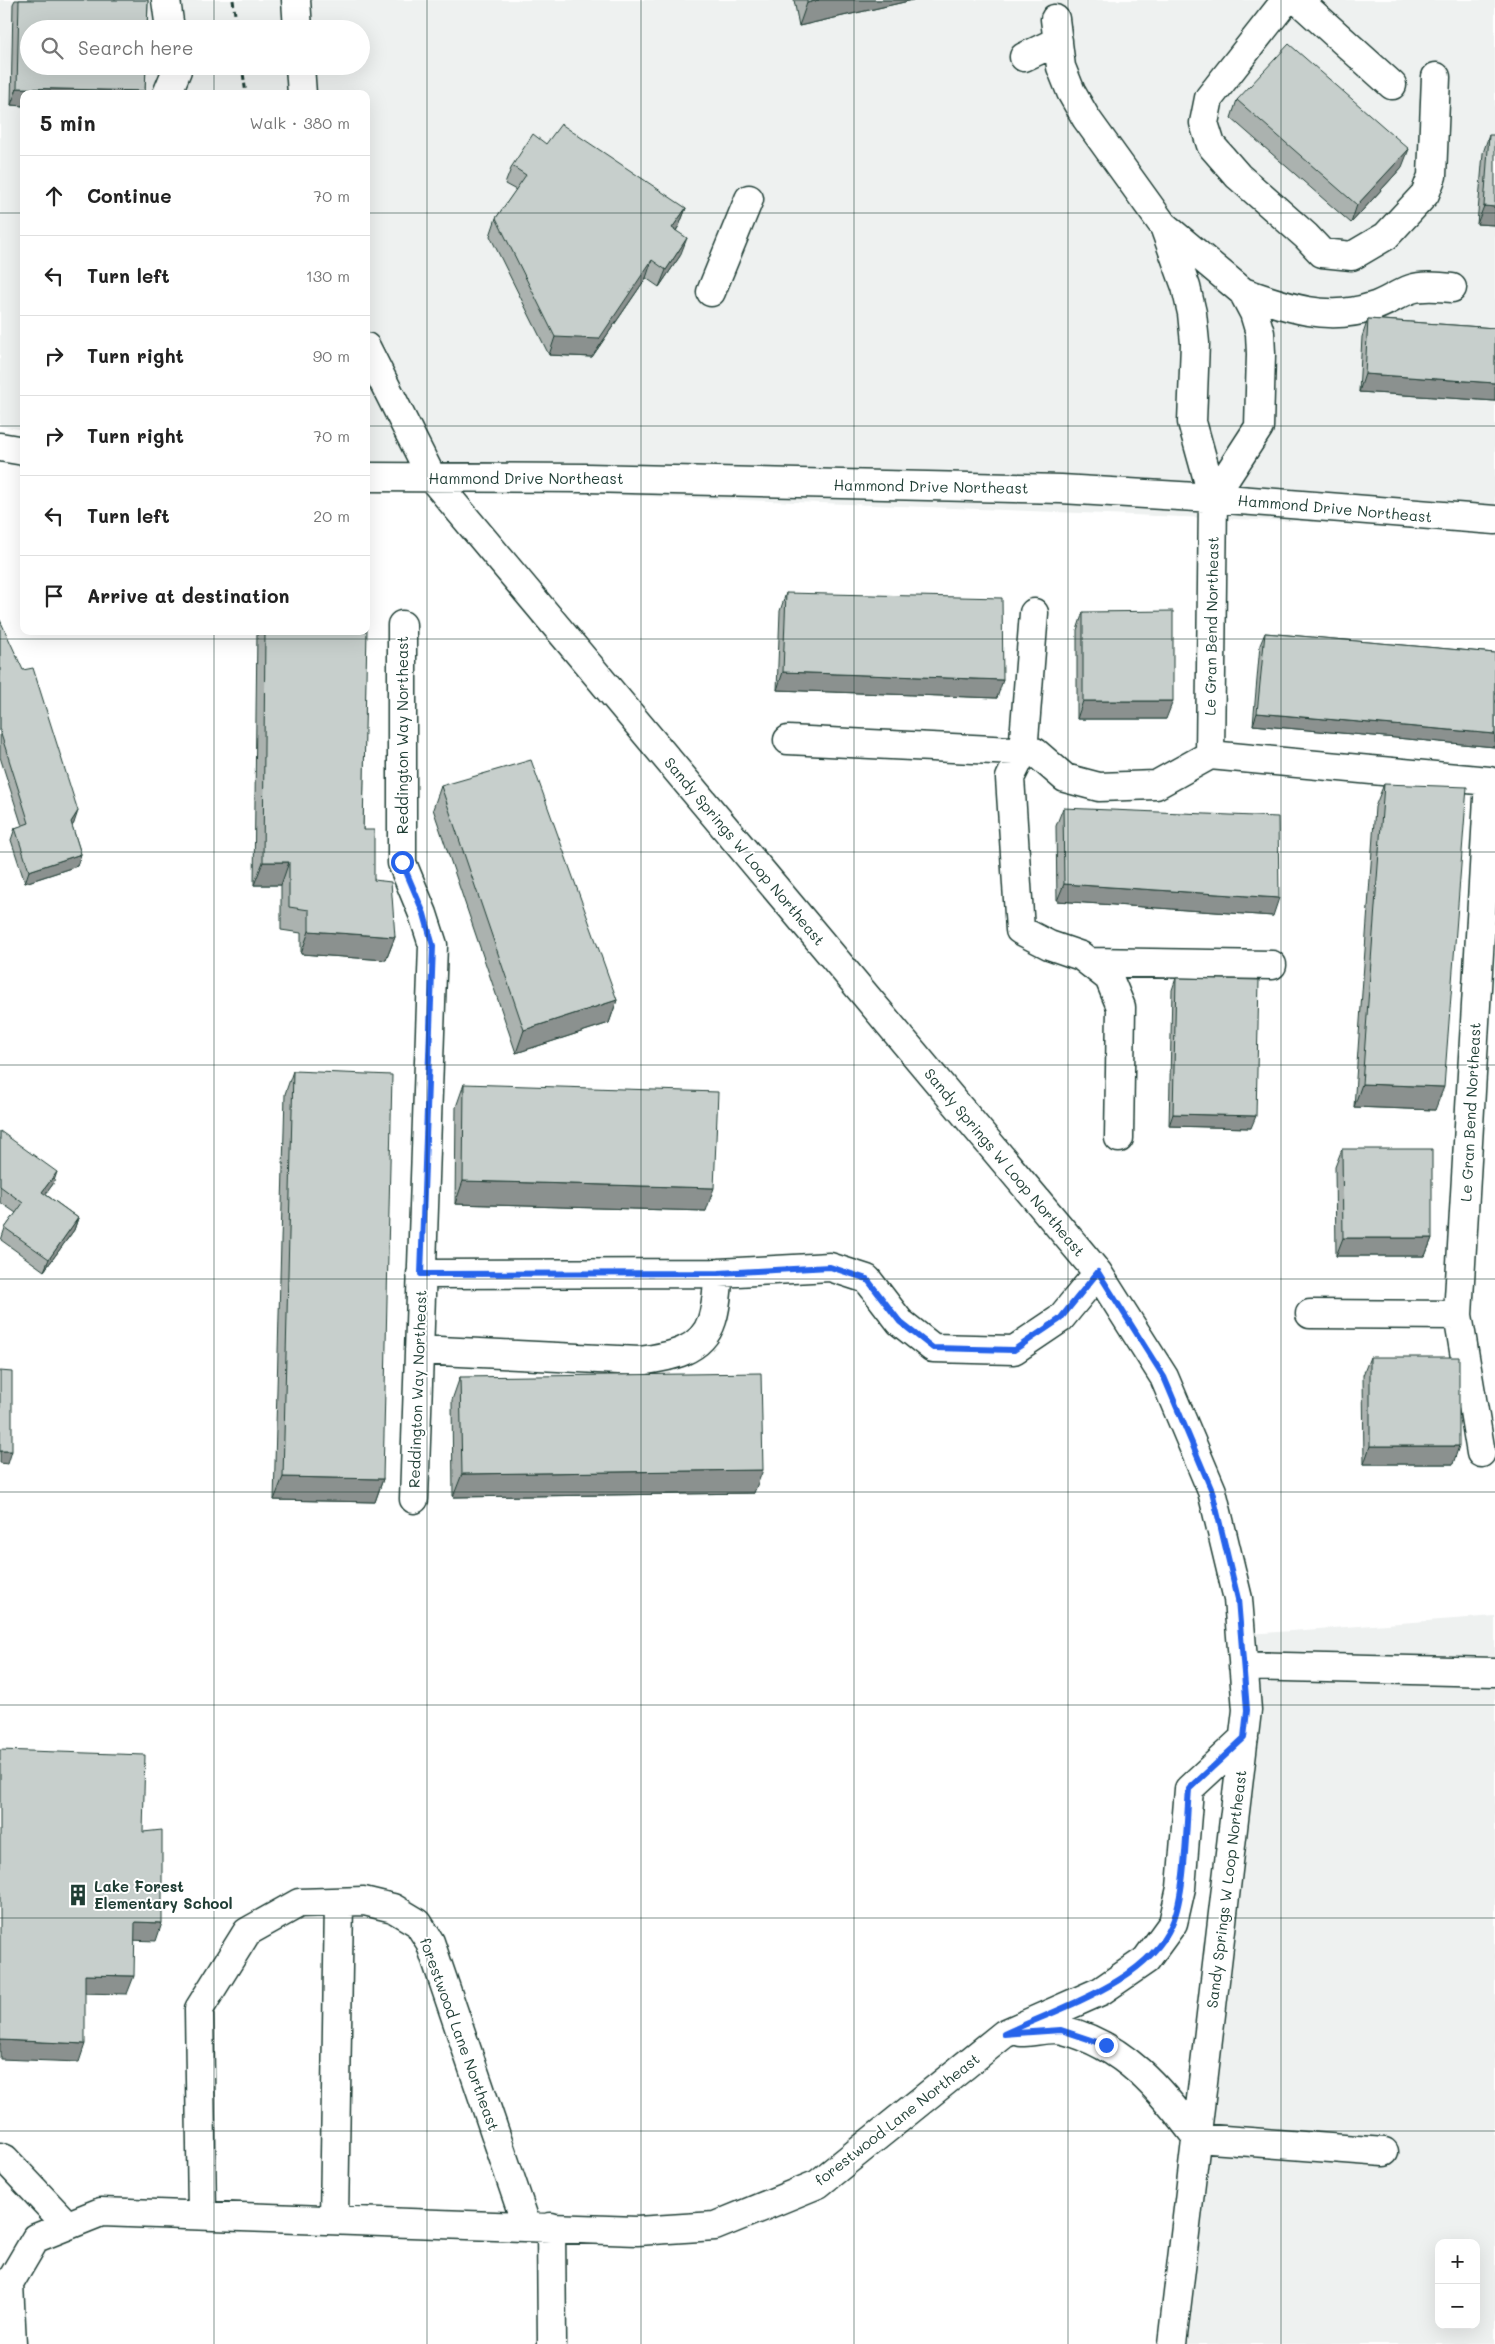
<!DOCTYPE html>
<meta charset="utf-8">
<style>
:root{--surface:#fff;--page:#f6f6f6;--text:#222;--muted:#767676;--line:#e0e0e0}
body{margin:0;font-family:Mali,sans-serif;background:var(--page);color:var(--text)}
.controls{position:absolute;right:15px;bottom:15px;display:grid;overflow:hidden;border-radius:10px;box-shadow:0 5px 20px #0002}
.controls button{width:45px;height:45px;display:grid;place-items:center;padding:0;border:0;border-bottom:1px solid var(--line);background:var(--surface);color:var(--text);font:25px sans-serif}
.stop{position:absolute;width:15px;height:15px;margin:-11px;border:4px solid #2563eb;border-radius:50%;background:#fff}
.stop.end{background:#2563eb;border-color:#fff;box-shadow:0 1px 5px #0008}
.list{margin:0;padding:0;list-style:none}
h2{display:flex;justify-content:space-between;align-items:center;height:65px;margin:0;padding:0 20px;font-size:21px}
h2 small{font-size:16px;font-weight:400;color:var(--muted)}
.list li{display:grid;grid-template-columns:32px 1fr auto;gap:15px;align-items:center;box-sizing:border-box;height:80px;padding:0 20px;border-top:1px solid var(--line)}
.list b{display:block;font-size:19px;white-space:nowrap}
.list em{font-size:16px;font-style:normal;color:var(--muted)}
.icon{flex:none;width:28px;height:28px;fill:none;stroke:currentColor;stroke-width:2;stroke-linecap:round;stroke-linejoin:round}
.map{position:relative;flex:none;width:1495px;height:2344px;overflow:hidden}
.search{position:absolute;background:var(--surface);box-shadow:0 5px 20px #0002;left:20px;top:20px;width:350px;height:55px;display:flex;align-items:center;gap:12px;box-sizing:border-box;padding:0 18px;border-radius:28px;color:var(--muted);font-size:19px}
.panel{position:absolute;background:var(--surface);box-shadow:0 5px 20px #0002;left:20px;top:90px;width:350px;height:545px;border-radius:10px}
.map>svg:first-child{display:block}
.built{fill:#eef1f0;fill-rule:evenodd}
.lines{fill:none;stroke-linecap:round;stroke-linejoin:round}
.minor-casing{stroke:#1f3d34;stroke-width:31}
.path{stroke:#1f3d34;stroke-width:3;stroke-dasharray:5 4;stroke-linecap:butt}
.minor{stroke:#fff;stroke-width:28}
.wall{fill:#abb2af;stroke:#1f3d34}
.shaded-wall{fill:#8b918f;stroke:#1f3d34}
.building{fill:#c7cfcc;stroke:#1f3d34}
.route{stroke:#2563eb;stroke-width:6}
.grid{fill:none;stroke:#1f3d34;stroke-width:1;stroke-opacity:0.55}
.labels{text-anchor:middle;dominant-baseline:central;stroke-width:4;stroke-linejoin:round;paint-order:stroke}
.street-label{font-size:15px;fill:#1f3d34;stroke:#fff}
.poi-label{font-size:15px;font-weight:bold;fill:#1f3d34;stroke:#fff;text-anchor:start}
</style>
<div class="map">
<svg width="1495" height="2344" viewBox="0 0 1495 2344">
<rect width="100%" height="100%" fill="#fff"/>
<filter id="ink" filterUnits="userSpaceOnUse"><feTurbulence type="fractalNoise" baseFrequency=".02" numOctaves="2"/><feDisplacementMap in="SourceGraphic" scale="10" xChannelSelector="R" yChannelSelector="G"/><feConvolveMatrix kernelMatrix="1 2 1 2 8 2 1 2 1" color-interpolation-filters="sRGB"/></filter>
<g filter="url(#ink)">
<!-- built -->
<path class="built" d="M0 0H1495V529L431 488 366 479V94H24V430L0 426ZM29 29H361V66H29Z
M1495 1616V2344H1174L1249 1634ZM1439 2243H1476V2325H1439Z"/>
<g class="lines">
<!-- minor casing -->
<g class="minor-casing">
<path id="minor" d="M166 0 170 29
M296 0 298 29
M1286 0 1209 98 1204 123 1211 145 1238 176 1306 236 1322 253 1352 256 1386 236 1425 194 1432 176 1436 77
M1298 0 1392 85
M1055 19 1061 67 1071 92 1086 118 1163 225 1243 292 1254 313 1260 333 1261 354 1259 427 1213 498
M1024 57 1058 41
M300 66 302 94
M167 94 177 70 176 66
M1165 229 1186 287 1192 313 1195 343 1192 422 1213 498 1210 755
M711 292 749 199
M1243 292C1286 307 1327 322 1372 307 1386 303 1397 294 1411 289 1424 285 1438 287 1452 288
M366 347 432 478 1098 1273 1164 1377 1212 1491 1238 1599 1247 1710 1172 2344
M0 447 24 451
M366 477 587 478 1061 489 1213 498 1495 520
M1034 613 1023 752 1010 778 1020 930 1049 945 1081 956 1109 978 1121 1007 1119 1138
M402 625V863L423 914 433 945 414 1499
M788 740 1035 752 1065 778 1099 787 1156 785 1210 755 1489 781 1458 1315 1481 1453
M1090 962 1272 965
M421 1274 719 1273 830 1267 867 1279 900 1322 933 1348 1014 1350 1060 1319 1098 1273
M1310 1314 1458 1315
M419 1350 639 1361C669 1357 702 1352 712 1320 717 1305 717 1288 719 1273
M1243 1666 1495 1672
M1021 2032C1034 2032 1051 2027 1063 2030 1124 2045 1161 2090 1197 2138L1384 2152
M0 2157 5 2159 67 2225
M202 2214 199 2009 247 1932 299 1903 364 1901 393 1908 418 1923 430 1942 527 2227
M334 2219 339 1902
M551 2227 552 2344
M12 2344 9 2284 36 2238 101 2212 637 2231 715 2226 818 2184 1004 2034 1101 1991 1146 1960 1173 1923 1181 1888 1189 1789 1244 1738"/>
</g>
<!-- path -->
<path class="path" d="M233 0 237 29
M242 66 246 94"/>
<!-- minor -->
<use href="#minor" class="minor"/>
</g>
<!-- wall -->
<path class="wall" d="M15 0H148L145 91 144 94H24V106L11 105 13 4Z
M794 0H913L799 26Z
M1237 100 1402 167 1351 223 1231 118Z
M1489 135 1495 225 1477 224 1483 153Z
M546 144 686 208 679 226 676 231 680 256 659 287 646 278 592 357 549 355 490 236 496 218 516 190 505 184 512 166Z
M1368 319 1495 328V401L1359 392 1362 337Z
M786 593 997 698 777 690 780 611Z
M1083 612 1166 719H1077V630Z
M0 620 74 823 72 826 81 854 77 866 25 883 11 840 15 828 22 826 0 757Z
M257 631H366L363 830 374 880 395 937 386 960 301 954V933L281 930V885H254Z
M1265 633 1495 653V747L1253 725 1260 645Z
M1384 784 1435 1110 1354 1107 1375 807Z
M441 786 617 1000 609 1023 516 1053 433 809Z
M1063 808 1273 916 1057 901 1056 826Z
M1176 978 1251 1128 1169 1126 1172 990Z
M293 1071 383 1479 375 1502 274 1500 285 1094Z
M464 1084 706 1211 455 1204 456 1107Z
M0 1131 53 1184 45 1194 78 1218 74 1230 44 1271 1 1240 5 1228 16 1213 0 1202Z
M1342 1149 1432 1238 1425 1256H1336L1335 1167Z
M1370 1357 1453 1464H1364L1363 1375Z
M460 1377 754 1493 453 1497 452 1400Z"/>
<!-- shaded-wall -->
<path class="shaded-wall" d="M819 0H913L799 26 807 3Z
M17 88 145 91 144 94H24V106L11 105Z
M1409 149 1402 167 1351 223 1357 205Z
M1484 206 1495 207V225L1477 224Z
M686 208 679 226 665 246 672 228Z
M687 238 680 256 659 287 666 270Z
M652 260 646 278 592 357 549 355 555 337Z
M1365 374 1495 383V401L1359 392Z
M783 672 1003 680 997 698 777 690Z
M1083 701H1173L1166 719H1077Z
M1257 713 1495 734V747L1253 725Z
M78 811 74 823 67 835 71 822Z
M81 854 77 866 25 883 29 871Z
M263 862H289L281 885H254Z
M1064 884 1279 898 1273 916 1057 901Z
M309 931 395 937 386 960 301 954Z
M617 1000 609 1023 516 1053 524 1030Z
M1362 1084 1444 1087 1435 1110 1354 1107Z
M1173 1114 1256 1116 1251 1128 1169 1126Z
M57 1172 53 1184 38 1205 42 1192Z
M463 1181 714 1188 706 1211 455 1204Z
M78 1218 74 1230 44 1271 49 1259Z
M1343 1238H1432L1425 1256H1336Z
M1370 1446H1459L1453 1464H1364Z
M0 1451H12L8 1464 0 1463Z
M763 1470 754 1493 453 1497 462 1474Z
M283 1477 383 1479 375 1502 274 1500Z
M135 1922 162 1923 156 1941 128 1940Z
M85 1975 134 1976 127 1994 78 1993Z
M0 2040 85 2044 79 2062 0 2059Z"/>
<!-- building -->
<path class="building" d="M19 0H148L147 29H29V66H146L145 91 17 88Z
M807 0H819L807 3Z
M1289 44 1409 149 1357 205 1237 100Z
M561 124 686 208 672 228 687 238 666 270 652 260 599 339 555 337 496 218 526 175 512 166 533 134 546 144Z
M1489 135H1495V207L1484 206Z
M1368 319 1495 328V383L1365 374Z
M366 580H368L363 830H374V880L391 882 395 937 309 931V910L289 907V862H263L265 631H366Z
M786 593 1002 598 1003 680 783 672Z
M1173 611V701H1083V612Z
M0 620 23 670 33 668 78 811 71 822 81 854 29 871 15 828 29 823 0 731Z
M1265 633 1495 653V734L1257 713Z
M531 760 617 1000 524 1030 441 786Z
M1384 784 1467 787 1444 1087 1362 1084Z
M1063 808 1278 817 1279 898 1064 884Z
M1176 978 1259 980 1256 1116 1173 1114Z
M293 1071 392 1075 383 1479 283 1477Z
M464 1084 718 1092 714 1188 463 1181Z
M0 1131 57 1172 42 1192 78 1218 49 1259 5 1228 23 1203 0 1186Z
M1342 1149H1432V1238H1343Z
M1370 1357H1459V1446H1370Z
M0 1371 12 1372V1451H0Z
M761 1373 763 1470 462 1474 460 1377Z
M0 1750 145 1755 143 1832 162 1830V1923L135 1922 134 1976 85 1975V2044L0 2040Z"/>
</g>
<g class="lines" filter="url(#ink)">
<!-- route -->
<path class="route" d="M402 862 424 914 433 946 421 1274 719 1273 830 1267 867 1279 900 1322 933 1348 1014 1350 1060 1319 1098 1272 1164 1377 1212 1491 1238 1599 1247 1710 1244 1738 1189 1789C1186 1825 1186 1892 1172 1924 1147 1983 1058 2008 1004 2034L1061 2030 1106 2045"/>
</g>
<!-- grid -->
<path class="grid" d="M214 0V29M427 0V2344M641 0V2344M854 0V2344M1068 0V2344M1281 0V2344M214 66V94M0 213H24M366 213H1495M0 426H24M366 426H1495M214 631V2344M0 639H1495M0 852H1495M0 1065H1495M0 1279H1495M0 1492H1495M0 1705H1495M0 1918H1495M0 2131H1495"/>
<!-- icons -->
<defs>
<g id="building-bare" transform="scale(1.725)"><path d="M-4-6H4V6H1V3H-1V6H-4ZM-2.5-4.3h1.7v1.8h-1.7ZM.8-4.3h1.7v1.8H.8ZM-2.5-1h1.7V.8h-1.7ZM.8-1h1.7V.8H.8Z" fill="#1f3d34" stroke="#fff" stroke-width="2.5" paint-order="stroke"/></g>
</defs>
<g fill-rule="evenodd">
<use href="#building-bare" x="78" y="1895"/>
</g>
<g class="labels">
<!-- street labels -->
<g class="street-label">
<text x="526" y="478">Hammond Drive Northeast</text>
<text transform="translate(931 486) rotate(1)">Hammond Drive Northeast</text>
<text transform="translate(1335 508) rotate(5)">Hammond Drive Northeast</text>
<text transform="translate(1211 626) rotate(-89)">Le Gran Bend Northeast</text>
<text transform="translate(402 735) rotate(-90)">Reddington Way Northeast</text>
<text transform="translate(745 851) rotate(50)">Sandy Springs W Loop Northeast</text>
<text transform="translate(1470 1112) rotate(-87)">Le Gran Bend Northeast</text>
<text transform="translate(1005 1162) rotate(50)">Sandy Springs W Loop Northeast</text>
<text transform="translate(417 1389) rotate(-88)">Reddington Way Northeast</text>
<text transform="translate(1226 1889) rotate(-83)">Sandy Springs W Loop Northeast</text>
<text transform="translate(460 2034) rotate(70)">forestwood Lane Northeast</text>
<text transform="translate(897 2119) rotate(-38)">forestwood Lane Northeast</text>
</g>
<!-- poi labels -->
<g class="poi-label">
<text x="94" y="1886">Lake Forest<tspan x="94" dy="17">Elementary School</tspan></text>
</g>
</g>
</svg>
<div class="controls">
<button>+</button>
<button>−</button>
</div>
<div class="stop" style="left:402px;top:862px"></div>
<div class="stop end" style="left:1106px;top:2045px"></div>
<div class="search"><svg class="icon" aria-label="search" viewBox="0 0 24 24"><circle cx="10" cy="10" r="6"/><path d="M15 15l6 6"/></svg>Search here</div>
<section class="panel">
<h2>5 min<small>Walk · 380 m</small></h2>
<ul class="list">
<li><svg class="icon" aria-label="ahead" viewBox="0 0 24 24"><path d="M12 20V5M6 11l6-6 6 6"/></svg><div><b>Continue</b></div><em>70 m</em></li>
<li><svg class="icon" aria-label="left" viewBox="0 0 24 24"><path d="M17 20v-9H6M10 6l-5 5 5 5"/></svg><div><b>Turn left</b></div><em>130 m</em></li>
<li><svg class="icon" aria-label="right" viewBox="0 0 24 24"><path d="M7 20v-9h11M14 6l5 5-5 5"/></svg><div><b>Turn right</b></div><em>90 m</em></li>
<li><svg class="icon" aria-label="right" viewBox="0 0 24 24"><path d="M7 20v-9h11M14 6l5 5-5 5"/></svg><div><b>Turn right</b></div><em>70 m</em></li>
<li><svg class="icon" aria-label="left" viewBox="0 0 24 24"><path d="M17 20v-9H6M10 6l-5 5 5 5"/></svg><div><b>Turn left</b></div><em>20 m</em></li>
<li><svg class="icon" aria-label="arrive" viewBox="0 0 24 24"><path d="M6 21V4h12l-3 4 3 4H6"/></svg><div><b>Arrive at destination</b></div></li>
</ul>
</section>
</div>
